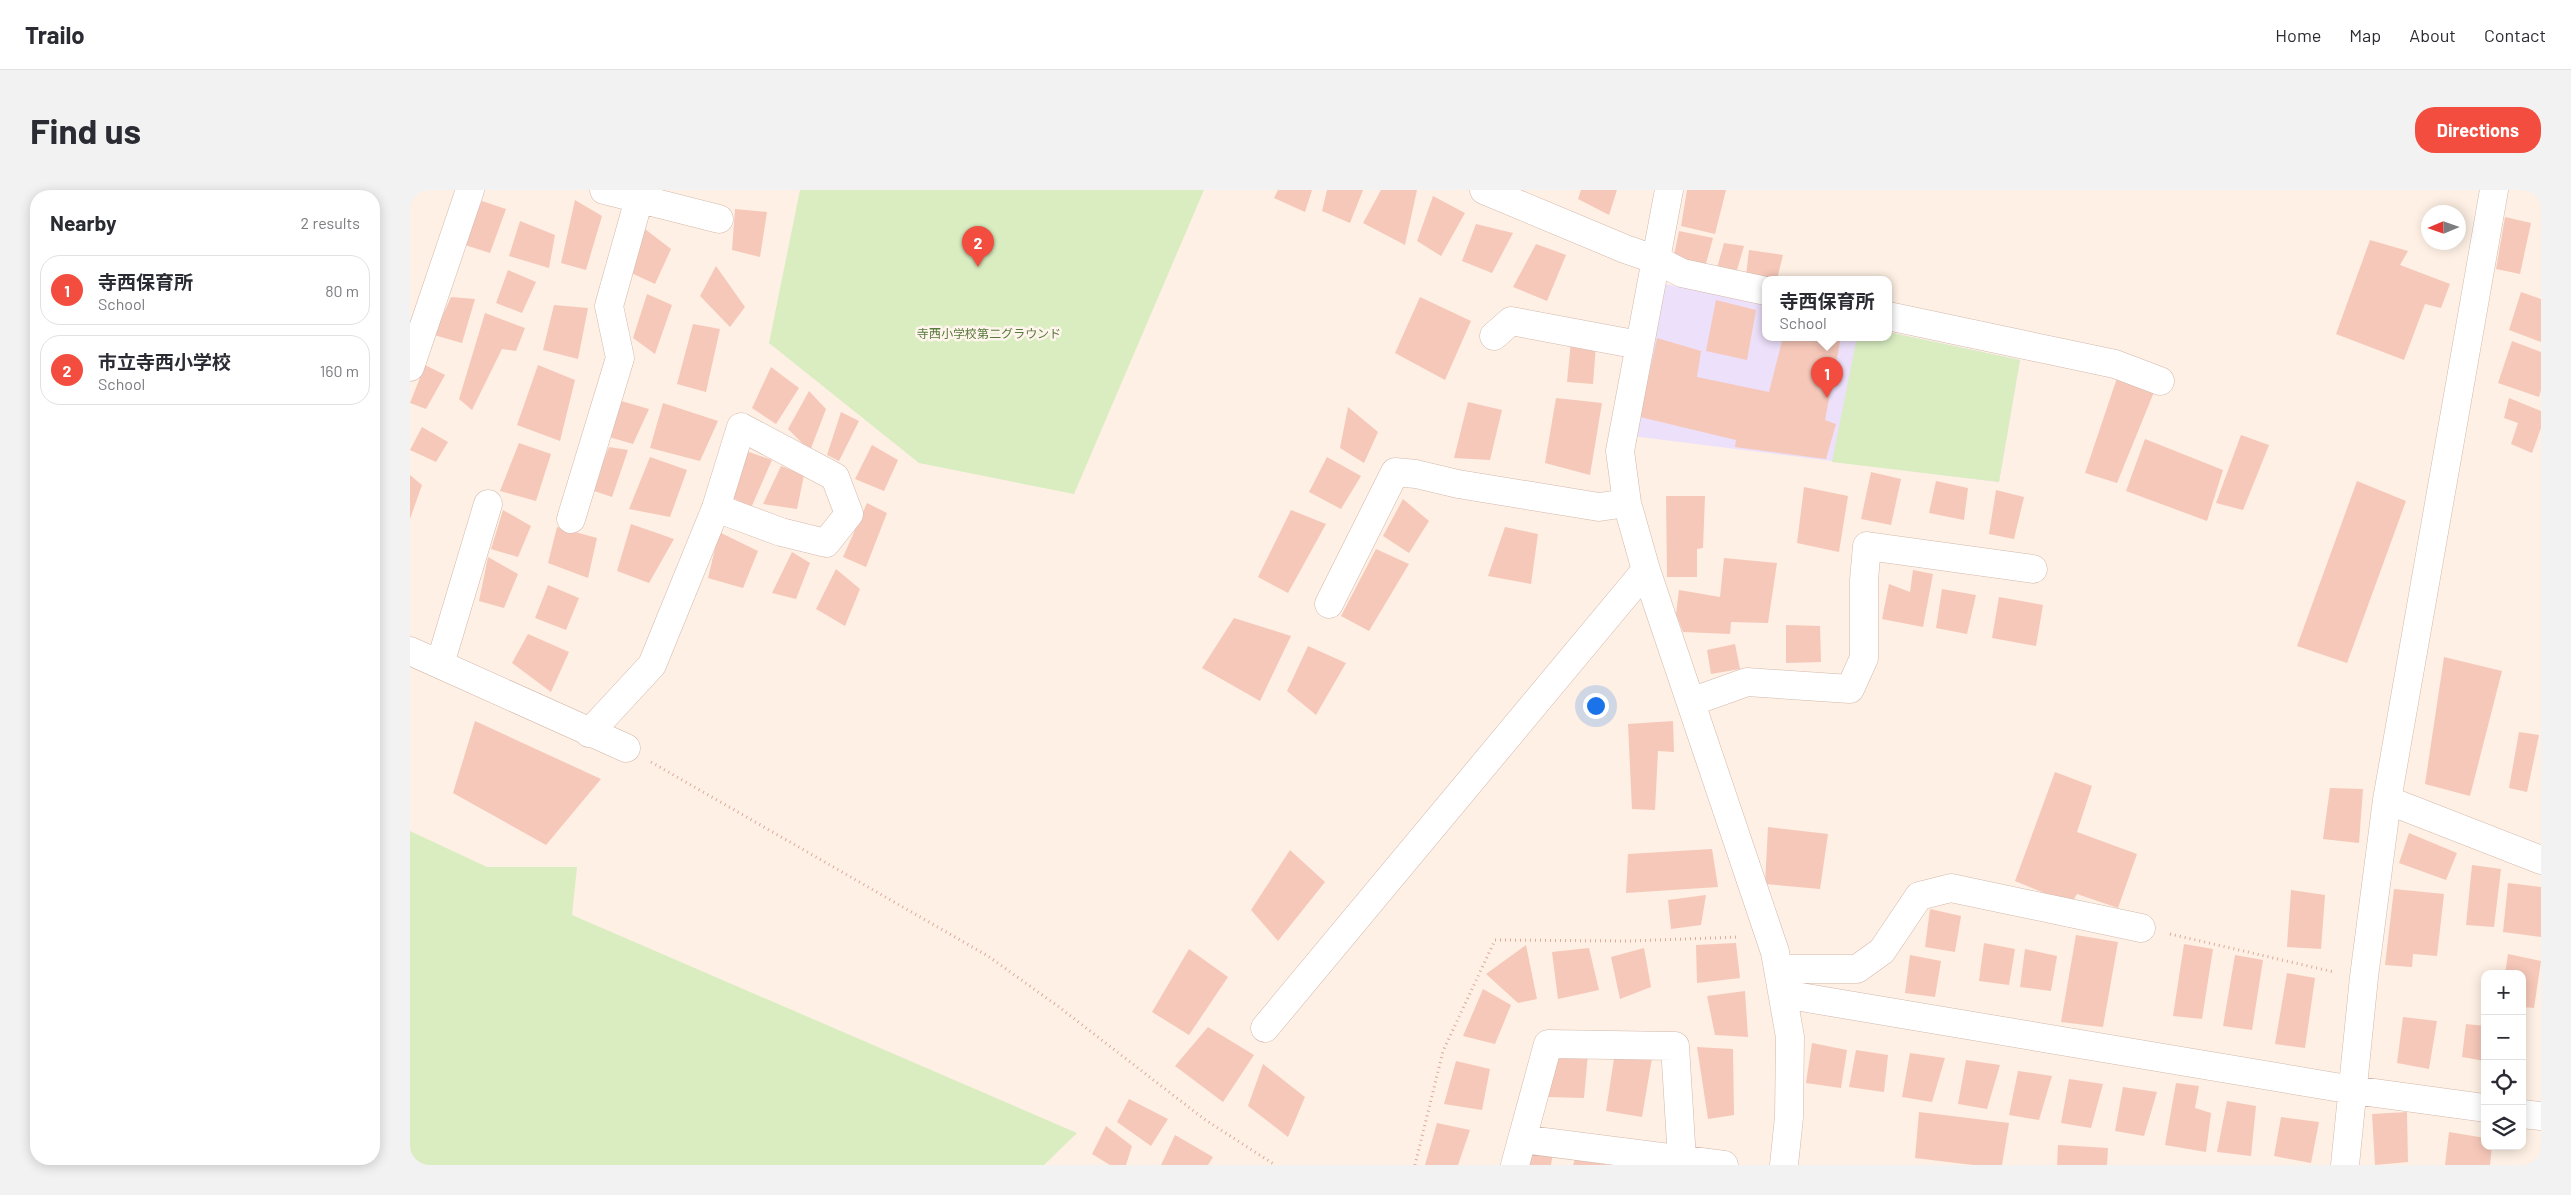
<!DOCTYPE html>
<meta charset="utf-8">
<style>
:root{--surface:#fff;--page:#f2f2f3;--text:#2b2b33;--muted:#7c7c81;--line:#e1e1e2;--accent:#f24d3f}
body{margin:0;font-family:Barlow,"Noto Sans JP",sans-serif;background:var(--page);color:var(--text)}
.controls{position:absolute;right:15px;bottom:15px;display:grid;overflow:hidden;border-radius:10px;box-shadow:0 2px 12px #0003}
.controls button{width:45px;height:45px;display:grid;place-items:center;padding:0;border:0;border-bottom:1px solid var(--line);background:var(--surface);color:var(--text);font:25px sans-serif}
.compass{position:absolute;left:2011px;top:15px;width:45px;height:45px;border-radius:50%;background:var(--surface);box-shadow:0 2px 12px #0003;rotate:268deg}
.you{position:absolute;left:1185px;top:515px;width:18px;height:18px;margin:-12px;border:4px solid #fff;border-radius:50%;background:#1a73e8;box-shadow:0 0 0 8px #1a73e833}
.badge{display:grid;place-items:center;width:32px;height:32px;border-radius:50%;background:var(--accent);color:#fff;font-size:16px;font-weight:700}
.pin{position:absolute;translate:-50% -41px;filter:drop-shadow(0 1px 2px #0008)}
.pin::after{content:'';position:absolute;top:26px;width:18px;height:15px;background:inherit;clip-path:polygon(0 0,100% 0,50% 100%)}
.popup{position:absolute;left:1352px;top:86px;width:130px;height:65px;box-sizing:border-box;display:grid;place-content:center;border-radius:10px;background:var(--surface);filter:drop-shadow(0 1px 4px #0005);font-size:16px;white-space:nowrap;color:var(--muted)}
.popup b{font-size:19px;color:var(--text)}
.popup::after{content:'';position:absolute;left:50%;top:100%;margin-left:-10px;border:10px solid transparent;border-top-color:var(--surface)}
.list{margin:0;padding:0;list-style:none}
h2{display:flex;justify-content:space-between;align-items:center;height:65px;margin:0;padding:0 20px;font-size:21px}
h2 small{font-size:16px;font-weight:400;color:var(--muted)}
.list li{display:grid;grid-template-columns:32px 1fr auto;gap:15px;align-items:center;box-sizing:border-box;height:70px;margin:0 10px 10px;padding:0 10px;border:1px solid var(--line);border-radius:20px}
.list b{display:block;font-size:19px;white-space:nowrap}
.list p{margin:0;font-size:16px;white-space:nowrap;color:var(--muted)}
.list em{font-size:16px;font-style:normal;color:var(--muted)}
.icon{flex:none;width:28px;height:28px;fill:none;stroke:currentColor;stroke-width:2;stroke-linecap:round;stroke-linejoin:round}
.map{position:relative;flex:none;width:2131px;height:975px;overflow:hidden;border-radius:20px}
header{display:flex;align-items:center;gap:30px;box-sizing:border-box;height:70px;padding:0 25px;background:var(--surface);border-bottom:1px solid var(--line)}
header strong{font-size:24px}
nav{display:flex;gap:28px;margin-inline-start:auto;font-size:18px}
.intro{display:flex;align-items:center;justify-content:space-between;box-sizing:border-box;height:120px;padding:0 30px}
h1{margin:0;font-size:35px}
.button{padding:12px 22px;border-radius:20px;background:var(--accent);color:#fff;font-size:18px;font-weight:700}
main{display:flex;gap:30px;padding:0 30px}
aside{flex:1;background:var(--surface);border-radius:20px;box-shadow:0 2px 12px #0003}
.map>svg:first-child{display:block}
.education{fill:#ede0fa}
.green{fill:#d9edc1}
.building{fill:#f6c8b9}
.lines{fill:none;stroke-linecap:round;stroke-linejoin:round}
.minor-casing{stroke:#d3b8ab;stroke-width:29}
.path{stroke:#dbab9c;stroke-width:3;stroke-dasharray:1 4;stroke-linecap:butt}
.minor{stroke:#fff;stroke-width:28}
.labels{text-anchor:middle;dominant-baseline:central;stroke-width:5;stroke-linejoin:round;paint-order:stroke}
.park-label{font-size:12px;fill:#577a3c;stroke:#fff5ec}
</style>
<header>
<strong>Trailo</strong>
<nav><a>Home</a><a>Map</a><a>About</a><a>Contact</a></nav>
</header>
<div class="intro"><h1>Find us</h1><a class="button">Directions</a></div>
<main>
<aside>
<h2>Nearby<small>2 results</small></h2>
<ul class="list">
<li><span class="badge">1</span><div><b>寺西保育所</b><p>School</p></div><em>80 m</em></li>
<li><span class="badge">2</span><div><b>市立寺西小学校</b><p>School</p></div><em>160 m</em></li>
</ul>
</aside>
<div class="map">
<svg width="2131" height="975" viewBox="0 0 2131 975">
<rect width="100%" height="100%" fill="#fef0e4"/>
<!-- education -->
<path class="education" d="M1255 94 1356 115V147H1478V142L1610 170 1589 292 1222 246Z"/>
<!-- green -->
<path class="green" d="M390 0H794L664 304 509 273 359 153Z
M1478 142 1610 170 1589 292 1422 272 1447 147H1478Z
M0 641 77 677H167L162 725 667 943 634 975H0Z"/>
<!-- building -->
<path class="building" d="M868 0H902L895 22 864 8Z
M917 0H953L940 33 912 21Z
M971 0H1007L995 55 953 33Z
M1171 0H1207L1199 25 1168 9Z
M1277 0H1316L1305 44 1271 36Z
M1023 6 1055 23 1031 66 1007 51Z
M165 10 192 26 176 80 151 73Z
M72 11 96 19 80 63 52 54Z
M325 19 357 22 350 67 322 60Z
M2095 27 2121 33 2110 84 2086 79Z
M110 31 145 45 139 78 99 66Z
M1066 34 1103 43 1082 83 1052 71Z
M235 39 261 59 245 94 217 81Z
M1269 41 1303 48 1295 77 1263 70Z
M1960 50 1998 61 1990 75 2040 94 2031 118 2015 114 1994 170 1926 144Z
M1314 53 1334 56 1327 80 1307 78Z
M1126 54 1156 65 1137 111 1103 97Z
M1339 60 1373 65 1367 89 1336 85Z
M306 76 335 117 320 137 290 106Z
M98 80 126 92 112 123 86 113Z
M2111 102 2131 109V152L2099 140Z
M237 104 262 115 245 164 223 148Z
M41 107 65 109 52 153 24 145Z
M1010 107 1061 131 1035 190 985 163Z
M1306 110 1346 120 1337 170 1296 161Z
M144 115 178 118 168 169 133 160Z
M75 123 115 138 106 161 92 159 62 220 49 209Z
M283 134 310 139 296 202 267 194Z
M1373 147H1431L1415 230 1426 234 1416 269 1325 257 1326 250 1230 227 1247 148 1291 161 1287 187 1359 202Z
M1161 151 1186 154 1183 194 1157 192Z
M2102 151 2131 162V200L2129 207 2088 193Z
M15 175 35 185 16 219 0 213Z
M128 175 165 190 150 251 107 235Z
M361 177 389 198 366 234 342 218Z
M1707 188 1744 202 1707 293 1675 283Z
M399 201 416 219 400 261 378 239Z
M1146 208 1192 213 1180 285 1135 273Z
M2099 208 2131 221V238L2122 263 2101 254 2108 233 2094 228Z
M211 211 239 219 223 254 199 247Z
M1058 212 1092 220 1080 270 1044 268Z
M253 213 308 231 290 271 240 258Z
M938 217 968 242 954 273 930 258Z
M431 222 449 231 429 271 417 265Z
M12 237 38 252 26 272 0 260Z
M1831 245 1859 255 1833 320 1806 313Z
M1735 249 1813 280 1797 331 1716 301Z
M109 253 141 264 126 311 90 301Z
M462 255 488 270 474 301 445 289Z
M199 257 218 260 202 307 181 300Z
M336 261 362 270 341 318 321 307Z
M240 267 277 280 260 327 219 319Z
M917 267 951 286 931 319 899 302Z
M371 276 394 285 387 319 353 314Z
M1461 282 1491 289 1481 335 1451 329Z
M0 285 12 295 0 329Z
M1526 291 1558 298 1554 330 1519 323Z
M1947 291 1996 311 1937 473 1887 456Z
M1394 297 1438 306 1429 362 1387 353Z
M1586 300 1614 307 1604 349 1579 344Z
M1256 306H1295L1293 358 1287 359V387H1257Z
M993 309 1019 331 999 363 973 346Z
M457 313 477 323 456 377 433 367Z
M93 320 121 336 108 367 81 359Z
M881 320 916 334 878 403 848 387Z
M221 334 264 349 239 393 207 381Z
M147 337 187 348 178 388 138 373Z
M1095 337 1128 344 1121 394 1078 386Z
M309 342 348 361 333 398 298 388Z
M966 359 999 374 959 441 931 426Z
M382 362 400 373 386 409 362 403Z
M78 367 108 384 94 418 69 411Z
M1314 368 1367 373 1358 433 1321 432 1320 444 1273 442 1266 424 1269 400 1310 407Z
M426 379 450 399 435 436 406 419Z
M1503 380 1523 384 1513 437 1472 429 1479 394 1500 402Z
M138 395 169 408 156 440 125 428Z
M1532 399 1566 405 1557 444 1526 438Z
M1589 407 1633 415 1626 456 1582 448Z
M824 428 881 446 850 511 792 478Z
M1376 435 1410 436 1411 472 1376 473Z
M118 444 159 462 141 502 102 473Z
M1325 454 1330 479 1301 484 1297 460Z
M898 456 936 473 906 525 877 501Z
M2034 467 2092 481 2060 606 2015 594Z
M65 531 191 589 136 655 43 603Z
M1263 531 1264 562 1248 561 1245 620 1222 619 1218 534Z
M2109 542 2129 545 2117 602 2099 598Z
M1645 582 1682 596 1667 642 1727 664 1708 718 1667 704 1661 714 1605 691Z
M1920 598 1953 599 1949 653 1913 649Z
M1358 637 1418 644 1410 699 1355 694Z
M1999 643 2047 663 2036 690 1989 673Z
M1302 659 1308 697 1216 703 1218 664Z
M880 660 915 692 868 751 841 720Z
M2062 675 2091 679 2084 737 2056 735Z
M2098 693 2131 697V747L2093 742Z
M1984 699 2034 704 2027 766 2003 764 2002 777 1975 775Z
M1881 700 1915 705 1911 759 1877 757Z
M1296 705 1291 735 1261 739 1258 710Z
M1520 719 1551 726 1545 762 1515 757Z
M1666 745 1708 752 1693 837 1651 832Z
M1326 753 1330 788 1287 793 1286 755Z
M1574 753 1605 759 1599 795 1569 791Z
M1774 754 1803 759 1792 829 1763 826Z
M1116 755 1127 809 1108 813 1076 784Z
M1179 758 1189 800 1148 809 1142 762Z
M1234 758 1241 797 1210 809 1201 767Z
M779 759 818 787 779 845 742 822Z
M1615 759 1647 766 1641 801 1610 797Z
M2098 764 2131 771 2124 818 2112 817V784H2095Z
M1500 765 1531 771 1525 807 1495 803Z
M1825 765 1853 770 1842 840 1813 836Z
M1877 783 1905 788 1895 858 1865 854Z
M1073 799 1101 815 1085 854 1053 846Z
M1335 801 1338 847 1305 845 1297 806Z
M1993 827 2027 831 2019 879 1987 873Z
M2056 834 2075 836V871L2052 867Z
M798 837 844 865 813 912 765 876Z
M1402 853 1437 860 1431 898 1396 893Z
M1287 857 1323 859 1324 925 1298 929Z
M1446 860 1478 865 1474 902 1439 897Z
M1205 862 1242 868 1232 927 1196 921Z
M1145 863H1178L1174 908 1137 907Z
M1500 863 1535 868 1522 912 1492 907Z
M1556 870 1590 875 1577 919 1548 914Z
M1046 871 1080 879 1072 920 1034 914Z
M853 874 895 907 878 947 838 916Z
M1608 881 1642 886 1629 930 1599 925Z
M1659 889 1693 894 1681 938 1651 933Z
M1766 893 1789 896 1785 918 1801 923 1796 962 1755 955Z
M1713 897 1747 902 1734 946 1705 941Z
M719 909 758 929 741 956 707 932Z
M1817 911 1846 916 1841 966 1807 962Z
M1509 922 1599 933 1592 975H1563L1505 968Z
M1997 922 1998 972 1965 975 1962 924Z
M1871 927 1909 932 1901 973 1864 966Z
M1027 933 1060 940 1048 975H1015Z
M696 936 722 956 716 975H700L682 964Z
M2039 942 2075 948V956H2082L2080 975H2035Z
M765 945 803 967 798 975H751Z
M1648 955 1698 958 1697 975H1647Z
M1117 957 1143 963 1141 975H1115Z
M1165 969 1197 973 1196 975H1163Z"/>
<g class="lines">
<!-- minor casing -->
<g class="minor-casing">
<path id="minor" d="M194 0 309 29
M1074 0 1215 59 1247 70 1272 83 1356 101
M1259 0 1210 261 1217 313 1236 380 1365 762 1380 847 1379 927 1374 975
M1478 126 1705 174 1750 191
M1084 146 1101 131 1229 155
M0 177 60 0
M161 329 210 168 199 116 229 9
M919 414 985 282 1006 284 1048 294 1189 317 1217 313
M0 461 216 558
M30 474 78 314
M1281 512 1337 492 1440 499 1454 468V390L1457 356 1623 379
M179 543 242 475 306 318 331 237 425 287 439 324 416 353 371 342 306 318
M1977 610 2131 670
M1369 779H1447L1472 761 1509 706 1541 698 1731 738
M1373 804 1943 900 2075 918
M855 838 1236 380
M2112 924 2131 926
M1112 949 1314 975
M1105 975 1138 854 1265 856 1272 970
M1935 975 1954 787 1977 610 2084 0"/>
</g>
<!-- path -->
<path class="path" d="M241 572 578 766 649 817 794 929 865 975
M1760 744 1924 782
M1005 975 1033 861 1085 750 1220 751 1329 747"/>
<!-- minor -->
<use href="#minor" class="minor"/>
</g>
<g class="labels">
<!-- park labels -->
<g class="park-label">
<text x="579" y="143">寺西小学校第二グラウンド</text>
</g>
</g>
</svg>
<div class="controls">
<button>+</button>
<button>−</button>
<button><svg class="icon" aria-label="locate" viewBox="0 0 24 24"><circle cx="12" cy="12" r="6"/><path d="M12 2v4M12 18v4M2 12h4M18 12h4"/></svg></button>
<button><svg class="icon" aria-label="layers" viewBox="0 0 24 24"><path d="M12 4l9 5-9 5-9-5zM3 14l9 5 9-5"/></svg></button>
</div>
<svg class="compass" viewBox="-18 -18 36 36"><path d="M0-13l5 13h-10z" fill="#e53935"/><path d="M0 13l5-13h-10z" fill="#7c7c81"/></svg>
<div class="you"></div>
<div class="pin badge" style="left:1417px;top:208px">1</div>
<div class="popup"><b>寺西保育所</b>School</div>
<div class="pin badge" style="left:568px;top:77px">2</div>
</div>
</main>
